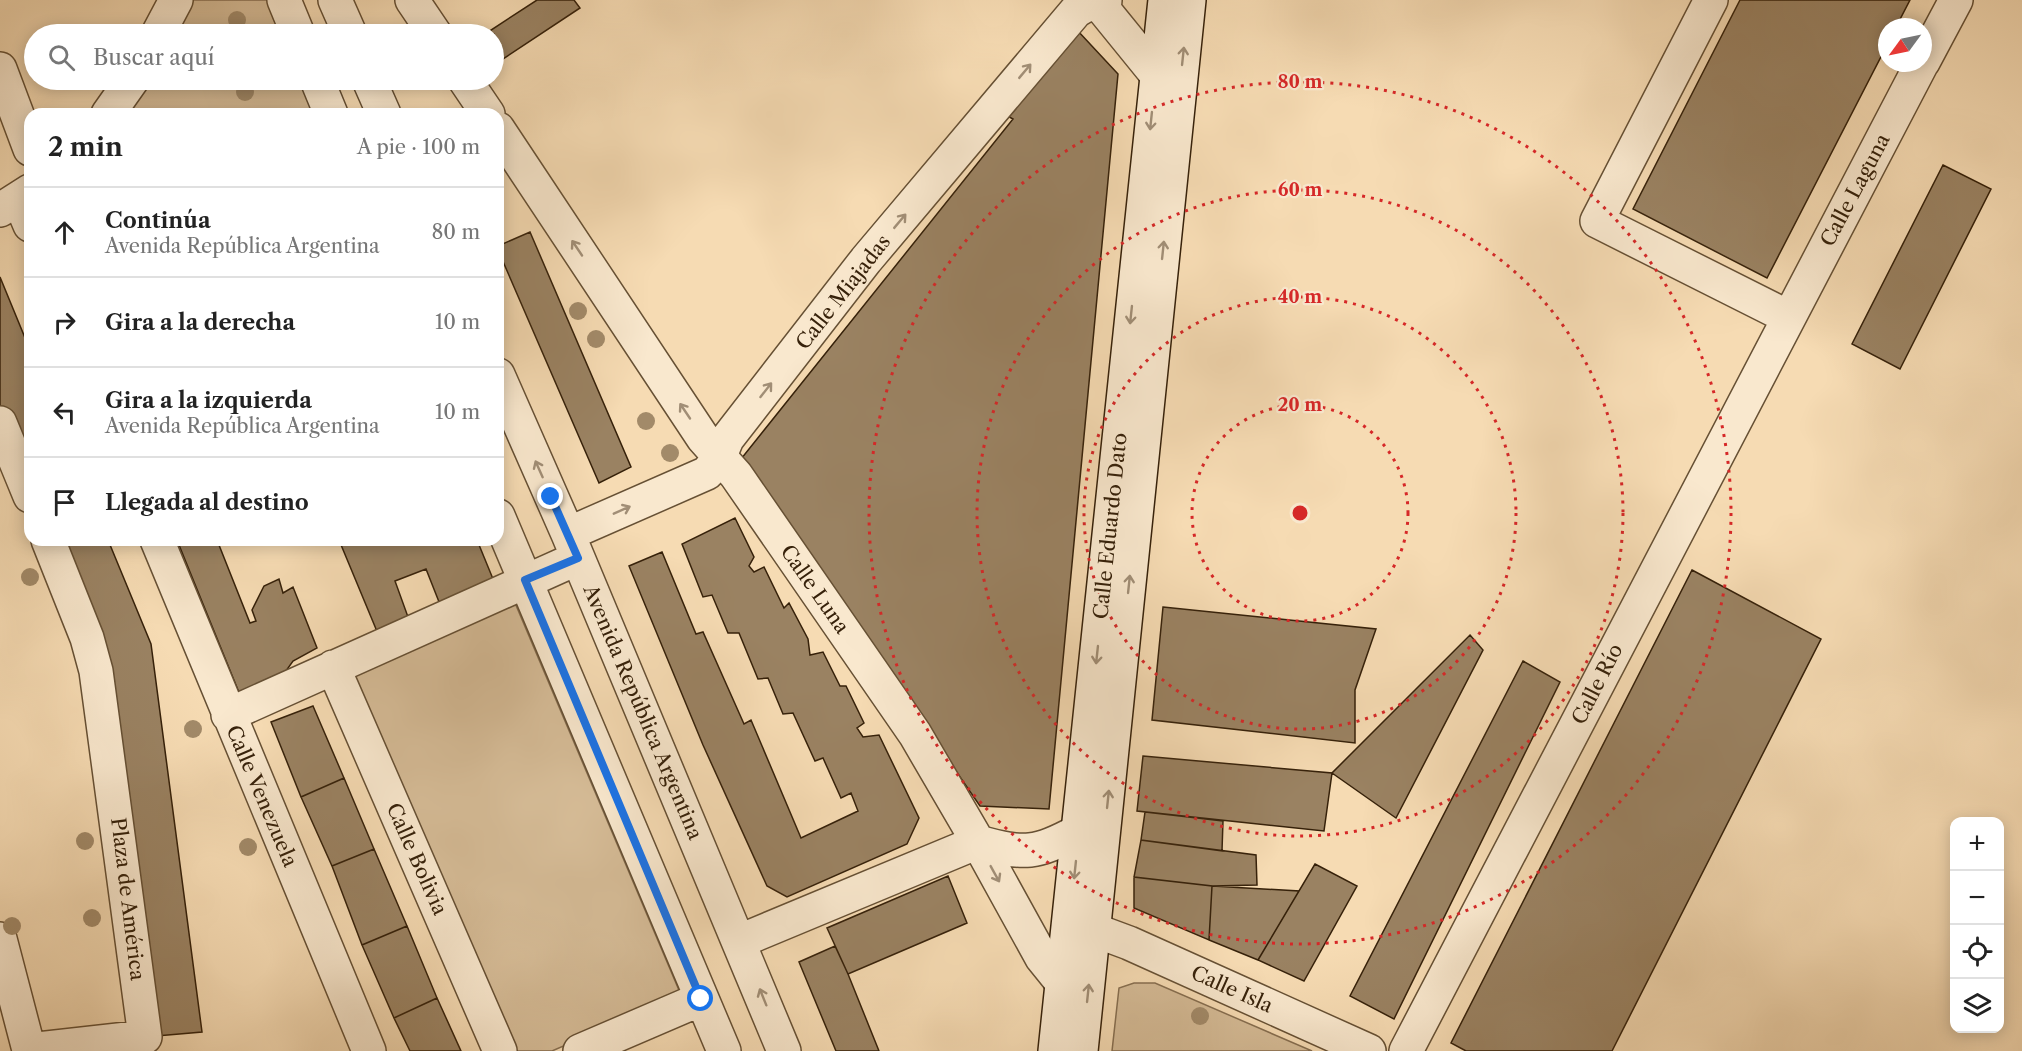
<!DOCTYPE html>
<html lang="es">
<meta charset="utf-8">
<style>
:root{--surface:#fff;--page:#f6f6f6;--text:#222;--muted:#767676;--line:#e0e0e0}
body{margin:0;font-family:"Libre Caslon Text",serif;background:var(--page);color:var(--text)}
.controls{position:absolute;right:18px;bottom:18px;display:grid;overflow:hidden;border-radius:12px;box-shadow:0 3px 15px #0003}
.controls button{width:54px;height:54px;display:grid;place-items:center;padding:0;border:0;border-bottom:2px solid var(--line);background:var(--surface);color:var(--text);font:30px sans-serif}
.compass{position:absolute;left:1878px;top:18px;width:54px;height:54px;border-radius:50%;background:var(--surface);box-shadow:0 3px 15px #0003;rotate:237deg}
.stop{position:absolute;width:18px;height:18px;margin:-14px;border:4px solid #1a73e8;border-radius:50%;background:#fff}
.stop.end{background:#1a73e8;border-color:#fff;box-shadow:0 2px 6px #0008}
.list{margin:0;padding:0;list-style:none}
h2{display:flex;justify-content:space-between;align-items:center;height:78px;margin:0;padding:0 24px;font-size:26px}
h2 small{font-size:20px;font-weight:400;color:var(--muted)}
.list li{display:grid;grid-template-columns:39px 1fr auto;gap:18px;align-items:center;box-sizing:border-box;height:90px;padding:0 24px;border-top:2px solid var(--line)}
.list b{display:block;font-size:22px;white-space:nowrap}
.list p{margin:0;font-size:20px;white-space:nowrap;color:var(--muted)}
.list em{font-size:20px;font-style:normal;color:var(--muted)}
.icon{flex:none;width:33px;height:33px;fill:none;stroke:currentColor;stroke-width:2;stroke-linecap:round;stroke-linejoin:round}
.map{position:relative;flex:none;width:2022px;height:1051px;overflow:hidden}
.search{position:absolute;background:var(--surface);box-shadow:0 3px 15px #0003;left:24px;top:24px;width:480px;height:66px;display:flex;align-items:center;gap:15px;box-sizing:border-box;padding:0 21px;border-radius:33px;color:var(--muted);font-size:22px}
.panel{position:absolute;background:var(--surface);box-shadow:0 3px 15px #0003;left:24px;top:108px;width:480px;height:438px;border-radius:18px}
.map>svg:first-child{display:block}
.green{fill:#d5bb96;stroke:#866e50;stroke-width:1.5}
.building{fill:#9a8262;stroke:#36210a;stroke-width:1.5}
.lines{fill:none;stroke-linecap:round;stroke-linejoin:round}
.street-casing{stroke:#665034;stroke-width:36}
.secondary-casing{stroke:#36210a;stroke-width:36}
.street{stroke:#f9e8ce;stroke-width:33}
.secondary{stroke:#f9e8ce;stroke-width:33}
.tree{fill:#a28a69}
.oneway{stroke:#a18e76}
.route{stroke:#1a73e8;stroke-width:8}
.ring{fill:none;stroke:#d62828;stroke-width:3;stroke-dasharray:3 6}
.labels{text-anchor:middle;dominant-baseline:central;stroke-width:4.5;stroke-linejoin:round;paint-order:stroke}
.street-label{font-size:20px;fill:#36210a;stroke:#f9e8ce}
.centre{fill:#d62828;stroke:#f9e8ce;stroke-width:3}
.ring-label{font-size:18px;text-anchor:middle;font-weight:bold;fill:#d62828;stroke:#f9e8ce;stroke-width:4.5;stroke-linejoin:round;paint-order:stroke}
</style>
<div class="map">
<svg width="2022" height="1051" viewBox="0 0 2022 1051">
<rect width="100%" height="100%" fill="#f6dbb3"/>
<filter id="stains"><feTurbulence type="fractalNoise" baseFrequency=".00333" numOctaves="4"/><feColorMatrix values="0 0 0 0 .2 0 0 0 0 .09 0 0 0 0 .02 0 0 0 .5 -.17"/></filter>
<radialGradient id="worn" r=".72"><stop offset=".6" stop-color="#630" stop-opacity="0"/><stop offset="1" stop-color="#630" stop-opacity=".3"/></radialGradient>
<!-- green -->
<path class="green" d="M176 0H284L298 34H158Z
M132 80H317L314 114H108Z
M515 603 681 995 552 1051H513L349 678Z
M1134 983H1155L1312 1051H1112L1119 988Z"/>
<!-- building -->
<path class="building" d="M537 0H574L580 8 494 65V34H485Z
M1740 0H1910L1896 27H1887V45L1767 278 1633 209Z
M1077 30 1118 74 1049 809 980 806 741 459 1013 119 1004 114Z
M1943 165 1991 189 1900 369 1852 344Z
M530 232 631 467 599 483 498 250V246Z
M0 277 30 350V496L0 423Z
M735 518 754 557 749 566 754 572 764 567 784 608 789 603 808 639 810 655 823 652 840 686H846L864 723 857 728 863 737 879 735 919 818 907 844 787 897 767 886 703 745 629 566 662 552 696 634 703 632 744 724 751 720 801 838 858 811 851 793 841 798 823 758 815 761 793 713 783 714 768 678 758 679 739 633H728L712 595 703 597 682 544Z
M48 540H108L151 644 202 1032 145 1037 111 768Z
M177 540H217L250 623 256 621 252 610 264 586 279 579 283 593 293 587 317 648 293 661 276 685 242 700Z
M339 540H477L493 579 445 617 426 569 395 581 412 628 381 641Z
M1692 570 1821 639 1612 1051H1466L1451 1043Z
M1163 607 1376 629 1355 690V743L1152 720Z
M1470 635 1483 650 1396 818 1332 773Z
M1523 661 1560 682 1394 1019 1350 996Z
M313 706 344 778 301 797 271 722Z
M1143 756 1332 773 1324 831 1137 811Z
M344 778 374 849 332 866 301 797Z
M1145 812 1223 821 1222 851 1141 840Z
M1141 840 1256 855 1257 885 1212 886 1134 877Z
M374 849 407 926 362 945 332 866Z
M1315 864 1357 886 1304 981 1258 960Z
M948 876 967 923 848 974 827 928Z
M1134 877 1212 886 1209 940 1134 908Z
M1212 886 1299 891 1258 960 1209 940Z
M407 926 437 998 394 1018 362 945Z
M835 946 848 974 879 1051H836L799 962Z
M437 998 461 1051H410L394 1018Z"/>
<g class="lines">
<!-- street casing -->
<g class="street-casing">
<path id="street" d="M284 0 298 34
M335 0 350 34
M412 0 435 34
M1105 0 1104 10 1156 74
M1711 0 1597 221 1788 317
M158 34 176 0
M1923 62 1956 0
M0 69 30 149
M317 80 331 114
M369 80 384 114
M465 80 488 114
M108 114 132 80
M498 129 703 438 736 475 915 734 978 842 740 941
M19 199 30 225
M0 210 30 191
M498 375 568 534 784 1051
M0 423 30 496
M498 516 724 1051
M568 534 707 473 719 458 727 439 866 260 1076 11 1088 4
M157 540 369 1051
M333 667 500 1051
M228 715 578 558
M1094 930 1129 943 1369 1051
M0 939 29 1050 145 1037 96 671 87 638 48 540
M1063 984 1042 958 978 842C1026 855 1035 854 1079 831
M580 1051 701 999
M1406 1051 1922 63"/>
</g>
<!-- secondary casing -->
<g class="secondary-casing">
<path id="secondary" d="M1055 1051 1165 0
M1081 1051 1189 0"/>
</g>
<!-- street -->
<use href="#street" class="street"/>
<!-- secondary -->
<use href="#secondary" class="secondary"/>
</g>
<!-- trees -->
<g class="tree">
<circle cx="237" cy="20" r="9"/>
<circle cx="245" cy="92" r="9"/>
<circle cx="578" cy="311" r="9"/>
<circle cx="596" cy="339" r="9"/>
<circle cx="646" cy="421" r="9"/>
<circle cx="670" cy="453" r="9"/>
<circle cx="30" cy="577" r="9"/>
<circle cx="193" cy="729" r="9"/>
<circle cx="85" cy="841" r="9"/>
<circle cx="248" cy="847" r="9"/>
<circle cx="92" cy="918" r="9"/>
<circle cx="12" cy="926" r="9"/>
<circle cx="1200" cy="1016" r="9"/>
</g>
<!-- one-way arrows -->
<defs><path id="oneway-shaft" d="M-6 0H5M1.5-3L5.5 0L1.5 3" fill="none" stroke-width="1.6" stroke-linecap="round" stroke-linejoin="round" transform="scale(1.5)"/></defs>
<g class="oneway">
<use href="#oneway-shaft" transform="translate(1183 56) rotate(-84)"/>
<use href="#oneway-shaft" transform="translate(1025 71) rotate(-50)"/>
<use href="#oneway-shaft" transform="translate(1151 121) rotate(96)"/>
<use href="#oneway-shaft" transform="translate(900 221) rotate(-50)"/>
<use href="#oneway-shaft" transform="translate(577 248) rotate(-124)"/>
<use href="#oneway-shaft" transform="translate(1163 250) rotate(-84)"/>
<use href="#oneway-shaft" transform="translate(1131 315) rotate(96)"/>
<use href="#oneway-shaft" transform="translate(766 390) rotate(-52)"/>
<use href="#oneway-shaft" transform="translate(685 411) rotate(-124)"/>
<use href="#oneway-shaft" transform="translate(539 469) rotate(-114)"/>
<use href="#oneway-shaft" transform="translate(622 510) rotate(-24)"/>
<use href="#oneway-shaft" transform="translate(1129 584) rotate(-84)"/>
<use href="#oneway-shaft" transform="translate(1097 655) rotate(96)"/>
<use href="#oneway-shaft" transform="translate(1108 799) rotate(-84)"/>
<use href="#oneway-shaft" transform="translate(1075 870) rotate(96)"/>
<use href="#oneway-shaft" transform="translate(995 874) rotate(61)"/>
<use href="#oneway-shaft" transform="translate(1088 993) rotate(-84)"/>
<use href="#oneway-shaft" transform="translate(763 997) rotate(-112)"/>
</g>
<g class="lines">
<!-- route -->
<path class="route" d="M551 497 578 558 525 580 701 999"/>
</g>
<!-- distance rings -->
<g class="ring">
<circle cx="1300" cy="513" r="108"/>
<circle cx="1300" cy="513" r="216"/>
<circle cx="1300" cy="513" r="323"/>
<circle cx="1300" cy="513" r="431"/>
</g>
<g class="labels">
<!-- street labels -->
<g class="street-label">
<text transform="translate(1855 190) rotate(-62)">Calle Laguna</text>
<text transform="translate(843 292) rotate(-52)">Calle Miajadas</text>
<text transform="translate(1110 526) rotate(-84)">Calle Eduardo Dato</text>
<text transform="translate(815 589) rotate(55)">Calle Luna</text>
<text transform="translate(1597 684) rotate(-63)">Calle Río</text>
<text transform="translate(643 712) rotate(67)">Avenida República Argentina</text>
<text transform="translate(262 796) rotate(67)">Calle Venezuela</text>
<text transform="translate(417 859) rotate(66)">Calle Bolivia</text>
<text transform="translate(128 899) rotate(83)">Plaza de América</text>
<text transform="translate(1232 989) rotate(24)">Calle Isla</text>
</g>
</g>
<circle cx="1300" cy="513" r="9" class="centre"/>
<g class="ring-label">
<text x="1300" y="88">80 m</text>
<text x="1300" y="196">60 m</text>
<text x="1300" y="303">40 m</text>
<text x="1300" y="411">20 m</text>
</g>
<rect width="100%" height="100%" filter="url(#stains)"/>
<rect width="100%" height="100%" fill="url(#worn)"/>
</svg>
<div class="controls">
<button>+</button>
<button>−</button>
<button><svg class="icon" aria-label="locate" viewBox="0 0 24 24"><circle cx="12" cy="12" r="6"/><path d="M12 2v4M12 18v4M2 12h4M18 12h4"/></svg></button>
<button><svg class="icon" aria-label="layers" viewBox="0 0 24 24"><path d="M12 4l9 5-9 5-9-5zM3 14l9 5 9-5"/></svg></button>
</div>
<svg class="compass" viewBox="-18 -18 36 36"><path d="M0-13l5 13h-10z" fill="#e53935"/><path d="M0 13l5-13h-10z" fill="#767676"/></svg>
<div class="stop" style="left:701px;top:999px"></div>
<div class="stop end" style="left:551px;top:497px"></div>
<div class="search"><svg class="icon" aria-label="search" viewBox="0 0 24 24"><circle cx="10" cy="10" r="6"/><path d="M15 15l6 6"/></svg>Buscar aquí</div>
<section class="panel">
<h2>2 min<small>A pie · 100 m</small></h2>
<ul class="list">
<li><svg class="icon" aria-label="ahead" viewBox="0 0 24 24"><path d="M12 20V5M6 11l6-6 6 6"/></svg><div><b>Continúa</b><p>Avenida República Argentina</p></div><em>80 m</em></li>
<li><svg class="icon" aria-label="right" viewBox="0 0 24 24"><path d="M7 20v-9h11M14 6l5 5-5 5"/></svg><div><b>Gira a la derecha</b></div><em>10 m</em></li>
<li><svg class="icon" aria-label="left" viewBox="0 0 24 24"><path d="M17 20v-9H6M10 6l-5 5 5 5"/></svg><div><b>Gira a la izquierda</b><p>Avenida República Argentina</p></div><em>10 m</em></li>
<li><svg class="icon" aria-label="arrive" viewBox="0 0 24 24"><path d="M6 21V4h12l-3 4 3 4H6"/></svg><div><b>Llegada al destino</b></div></li>
</ul>
</section>
</div>
